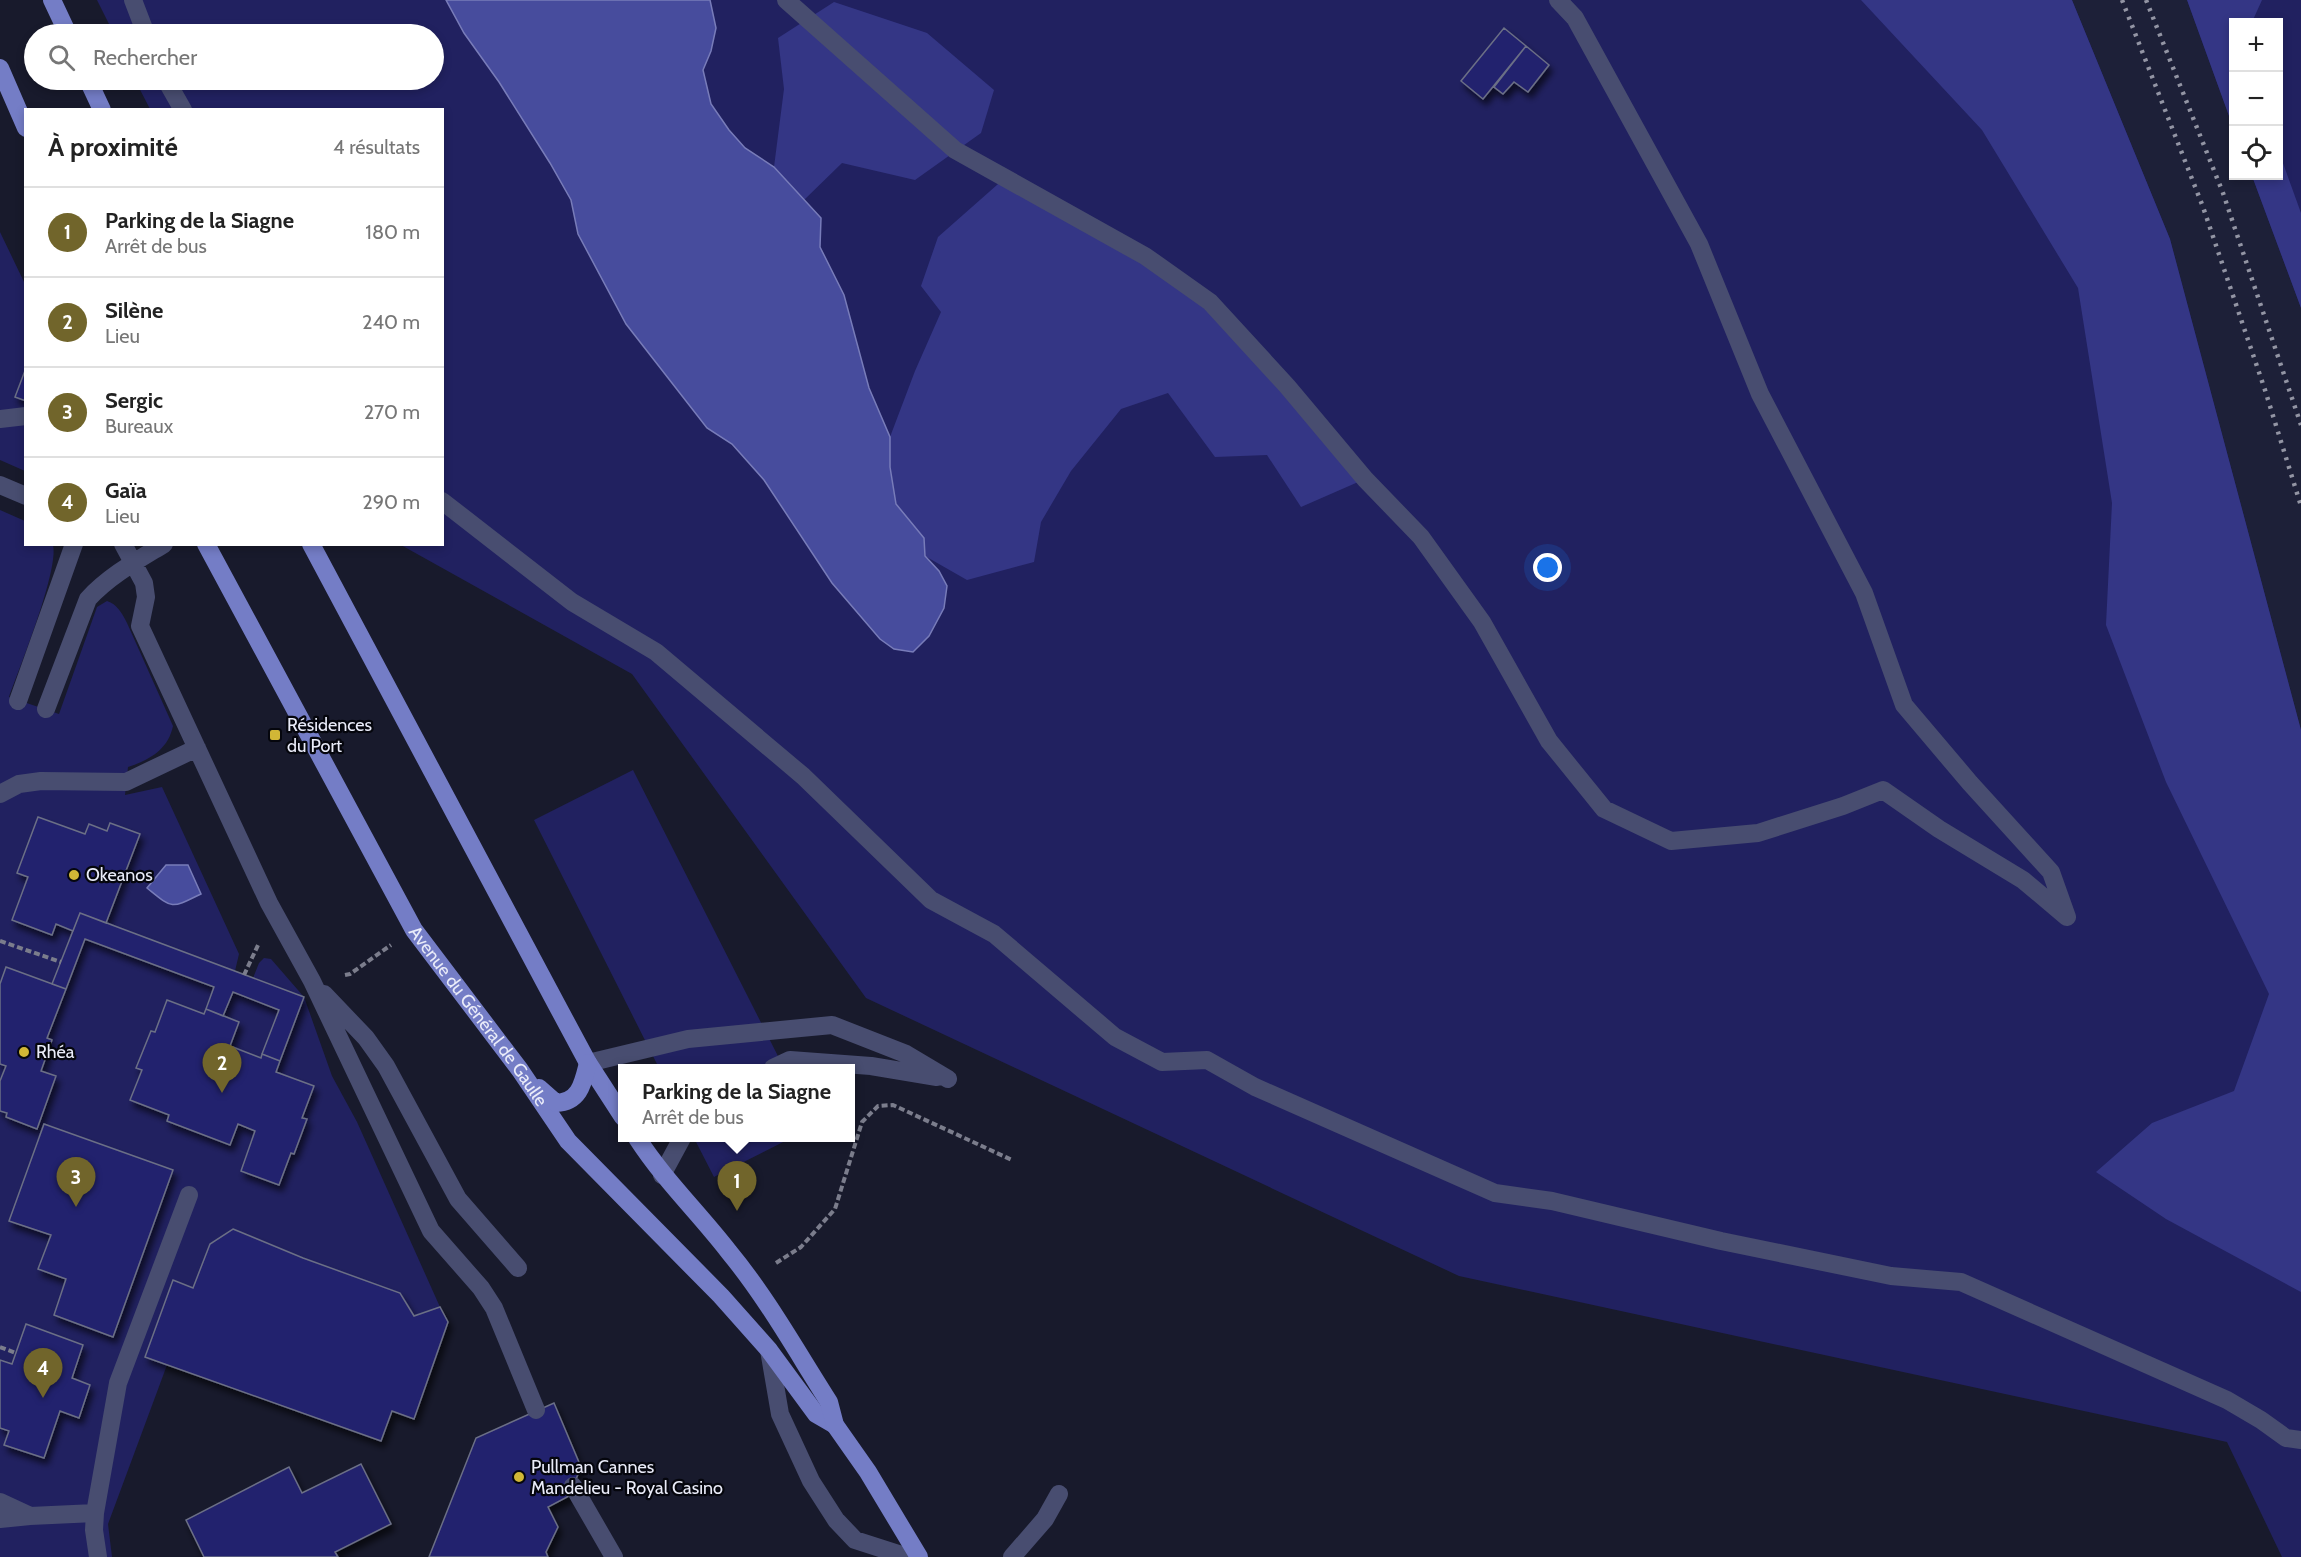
<!DOCTYPE html>
<html lang="fr">
<meta charset="utf-8">
<style>
:root{--surface:#fff;--page:#f6f6f6;--text:#222;--muted:#767676;--line:#e0e0e0;--accent:#71652b}
body{margin:0;font-family:Cabin,sans-serif;background:var(--page);color:var(--text)}
.controls{position:absolute;right:18px;top:18px;display:grid;overflow:hidden;border-radius:0px;box-shadow:0 3px 9px #0003}
.controls button{width:54px;height:54px;display:grid;place-items:center;padding:0;border:0;border-bottom:2px solid var(--line);background:var(--surface);color:var(--text);font:30px sans-serif}
.you{position:absolute;left:1548px;top:568px;width:21px;height:21px;margin:-15px;border:4px solid #fff;border-radius:50%;background:#1a73e8;box-shadow:0 0 0 9px #1a73e833}
.badge{display:grid;place-items:center;width:39px;height:39px;border-radius:50%;background:var(--accent);color:#fff;font-size:20px;font-weight:700}
.pin{position:absolute;translate:-50% -50px;filter:drop-shadow(0 2px 3px #0008)}
.pin::after{content:'';position:absolute;top:32px;width:21px;height:18px;background:inherit;clip-path:polygon(0 0,100% 0,50% 100%)}
.popup{position:absolute;left:618px;top:1064px;width:237px;height:78px;box-sizing:border-box;display:grid;place-content:center;border-radius:0px;background:var(--surface);filter:drop-shadow(0 2px 4px #0005);font-size:20px;white-space:nowrap;color:var(--muted)}
.popup b{font-size:22px;color:var(--text)}
.popup::after{content:'';position:absolute;left:50%;top:100%;margin-left:-12px;border:12px solid transparent;border-top-color:var(--surface)}
.list{margin:0;padding:0;list-style:none}
h2{display:flex;justify-content:space-between;align-items:center;height:78px;margin:0;padding:0 24px;font-size:26px}
h2 small{font-size:20px;font-weight:400;color:var(--muted)}
.list li{display:grid;grid-template-columns:39px 1fr auto;gap:18px;align-items:center;box-sizing:border-box;height:90px;padding:0 24px;border-top:2px solid var(--line)}
.list b{display:block;font-size:22px;white-space:nowrap}
.list p{margin:0;font-size:20px;white-space:nowrap;color:var(--muted)}
.list em{font-size:20px;font-style:normal;color:var(--muted)}
.icon{flex:none;width:33px;height:33px;fill:none;stroke:currentColor;stroke-width:2;stroke-linecap:round;stroke-linejoin:round}
.map{position:relative;flex:none;width:2301px;height:1557px;overflow:hidden}
.search{position:absolute;background:var(--surface);box-shadow:0 3px 9px #0003;left:24px;top:24px;width:420px;height:66px;display:flex;align-items:center;gap:15px;box-sizing:border-box;padding:0 21px;border-radius:33px;color:var(--muted);font-size:22px}
.panel{position:absolute;background:var(--surface);box-shadow:0 3px 9px #0003;left:24px;top:108px;width:420px;height:438px;border-radius:0px}
.map>svg:first-child{display:block}
.built{fill:#1d2038}
.green{fill:#212160}
.forest{fill:#343685}
.water{fill:#474c9d;stroke:#787cb9;stroke-width:1.5}
.building{fill:#23206e;stroke:#6b6f86;stroke-width:1.5;filter:url(#shadow)}
.lines{fill:none;stroke-linecap:round;stroke-linejoin:round}
.path{stroke:#7b7d8c;stroke-width:4;stroke-dasharray:6 3;stroke-linecap:butt}
.lane{stroke:#484d70;stroke-width:18}
.primary{stroke:#747dc6;stroke-width:18}
.rail{stroke:#9395a4;stroke-width:4.5;stroke-dasharray:3 6;stroke-linecap:butt}
.poi-dot{fill:#d1b736;stroke:#05060d;stroke-width:2}
.labels{text-anchor:middle;dominant-baseline:central;stroke-width:4.5;stroke-linejoin:round;paint-order:stroke}
.poi-label{font-size:18px;fill:#eaecf9;stroke:#05060d;text-anchor:start}
.street-label{font-size:18px;fill:#eaecf9;stroke:#05060d}
</style>
<div class="map">
<svg width="2301" height="1557" viewBox="0 0 2301 1557">
<defs>
<filter id="shadow"><feDropShadow dx="3.5" dy="6" stdDeviation="3" flood-color="#0009"/></filter>
</defs>
<rect width="100%" height="100%" fill="#181a2c"/>
<!-- built -->
<path class="built" d="M2072 0H2187L2233 127 2234 176H2252L2301 308V730L2170 239Z"/>
<!-- green -->
<path class="green" d="M97 0H2072L2170 239 2301 730V1557H2282L2227 1442 1459 1276 866 998 632 674 401 545 442 544V110L150 109 135 80H434V34H114Z
M2187 0H2301V308L2252 176H2278V22H2234L2233 127Z
M0 232 25 284V471L0 460Z
M0 510 25 521 26 544 53 545C59 570 20 667 9 697L59 714 97 607 107 601C117 604 122 613 127 623L173 726C168 750 149 760 128 767L125 795 162 787 239 954 235 971 253 978 259 963 264 958 271 959 304 997 332 1076 357 1122 440 1307 414 1316 400 1293 303 1258 233 1229 210 1244 193 1288 173 1281 145 1356 167 1365 108 1524 112 1557H0Z
M633 770 784 1068H659L534 820Z
M694 1138H791L714 1177Z"/>
<!-- forest -->
<path class="forest" d="M1861 0H2072L2170 239 2301 730V1292L2166 1219 2096 1172 2152 1123 2234 1091 2269 994 2166 782 2106 625 2112 503 2078 288 1982 130Z
M2187 0H2262L2252 22H2234L2233 127Z
M834 2 927 33 994 90 981 133 915 180 842 163 804 200 774 167 784 89 778 38Z
M2279 152 2301 213V308L2252 176H2278Z
M1006 177 1210 302 1365 479 1301 507 1267 455 1215 457 1168 393 1121 409 1071 471 1041 522 1034 562 967 580 925 556 923 538 896 504 890 467V437L915 371 941 312 921 286 938 237Z"/>
<!-- water -->
<path class="water" d="M446 0H710L716 28 711 51 703 70 711 104 729 130 745 148 774 167 821 218 820 247 844 295 869 388 890 437V467L896 504 924 538 925 556 939 571 947 586 944 608 929 636 913 652 894 649 880 639 832 583 764 480 732 444 707 428 626 324 578 234 571 200 550 163 499 82 464 33Z
M166 865H188L201 894C170 909 173 909 147 888Z"/>
<!-- building -->
<path class="building" d="M1504 28 1526 46 1483 99 1461 81Z
M1526 46 1549 65 1528 92 1514 82 1503 94 1494 87Z
M26 368V401L15 397Z
M38 817 85 834 89 824 107 831 110 823 140 834 106 923 80 913 73 931 56 924 52 935 12 920 28 877 17 873Z
M80 913 304 997 280 1061 262 1054 279 1010 233 992 223 1016 206 1009 214 987 85 939 66 989 52 984Z
M6 967 66 989 47 1038 52 1040 41 1071 56 1076 37 1129 6 1117 7 1113 0 1111V1081L6 1066 0 1064V984Z
M167 1000 204 1014 206 1009 239 1022 230 1046 261 1058 262 1054 280 1061 276 1072 314 1086 302 1118 307 1119 294 1154 291 1153 279 1185 241 1171 255 1131 238 1124 230 1145 167 1121 169 1115 130 1100 142 1070 136 1068 151 1031 155 1032Z
M44 1124 173 1170 113 1337 54 1315 66 1279 38 1269 51 1235 9 1221Z
M233 1229 303 1258 400 1293 414 1316 440 1307 448 1322 414 1419 392 1411 381 1441 145 1357 173 1280 193 1288 210 1244Z
M26 1324 83 1345 72 1378 90 1385 79 1418 60 1411 44 1458 4 1445 9 1431 0 1428V1360L12 1364Z
M554 1403 581 1467 569 1496 548 1507 558 1527 546 1552 548 1557H429L476 1438Z
M361 1464 391 1524 335 1552 338 1557H204L186 1520 289 1467 302 1493Z"/>
<g class="lines">
<!-- path -->
<path class="path" d="M0 941 61 962
M244 975 259 943
M345 975 350 974 391 945
M776 1263 801 1247 835 1209 862 1122 878 1106 893 1105 1012 1160
M0 1347 16 1353"/>
<!-- lane -->
<path class="lane" d="M133 0 146 34
M786 0 955 150 1145 256 1210 302 1287 386 1365 479 1421 537 1482 622 1549 741 1604 809 1671 841 1758 833 1843 806 1883 790 1939 829 2023 880 2067 917 2051 872 1970 783 1904 705 1864 593 1760 394 1699 244 1575 18 1558 0
M166 80 183 110
M0 419 26 416
M0 485 26 496
M442 501 572 602 656 652 803 776 931 900 994 934 1115 1037 1162 1062 1207 1060 1255 1087 1495 1193 1552 1201 1721 1241 1891 1276 1961 1282 2227 1400 2261 1420 2286 1438 2301 1440
M123 544 144 583 146 597 140 626 269 903 312 981 431 1231 481 1288 494 1308 536 1410
M18 701 74 544
M46 709 88 599C109 576 138 560 164 544
M0 794 19 784 41 781 126 782 197 748
M324 994 366 1038 386 1066 458 1199 518 1268
M588 1063 688 1039 832 1025 906 1054 948 1079
M773 1068 790 1060 871 1066 937 1077
M662 1175 682 1138
M769 1350 780 1414 811 1481 836 1520 855 1540 908 1557
M573 1486 614 1557
M0 1502 28 1515
M0 1519 30 1516 95 1513
M98 1557 94 1530 95 1513 118 1383 189 1195
M1012 1557 1045 1519 1059 1494"/>
<!-- primary -->
<g class="primary">
<path d="M52 0 68 34"/>
<path d="M0 68 26 128"/>
<path d="M88 80 102 110"/>
<path id="s1" d="M206 544 414 930 520 1070 568 1141 721 1296 769 1350 816 1414 835 1425"/>
<path d="M311 544 559 1009 588 1063 623 1117"/>
<path d="M539 1088 556 1103C580 1102 583 1083 588 1063"/>
<path d="M637 1138C665 1181 698 1212 729 1252 767 1298 797 1352 829 1402L835 1425 868 1472 919 1557"/>
</g>
<!-- rail -->
<path class="rail" d="M2122 0 2203 207 2265 390 2301 506
M2146 0 2223 193 2301 425"/>
</g>
<!-- markers -->
<g class="poi-dot">
<rect x="269" y="729" width="12" height="12" rx="3"/>
<circle cx="74" cy="875" r="6"/>
<circle cx="24" cy="1052" r="6"/>
<circle cx="519" cy="1477" r="6"/>
</g>
<g class="labels">
<!-- poi labels -->
<g class="poi-label">
<text x="287" y="725">Résidences<tspan x="287" dy="21">du Port</tspan></text>
<text x="86" y="875">Okeanos</text>
<text x="36" y="1052">Rhéa</text>
<text x="531" y="1467">Pullman Cannes<tspan x="531" dy="21">Mandelieu - Royal Casino</tspan></text>
</g>
<!-- street labels -->
<g class="street-label">
<text stroke="none"><textPath href="#s1" startOffset="546">Avenue du Général de Gaulle</textPath></text>
</g>
</g>
</svg>
<div class="controls">
<button>+</button>
<button>−</button>
<button><svg class="icon" aria-label="locate" viewBox="0 0 24 24"><circle cx="12" cy="12" r="6"/><path d="M12 2v4M12 18v4M2 12h4M18 12h4"/></svg></button>
</div>
<div class="you"></div>
<div class="pin badge" style="left:737px;top:1211px">1</div>
<div class="popup"><b>Parking de la Siagne</b>Arrêt de bus</div>
<div class="pin badge" style="left:222px;top:1093px">2</div>
<div class="pin badge" style="left:76px;top:1207px">3</div>
<div class="pin badge" style="left:43px;top:1398px">4</div>
<div class="search"><svg class="icon" aria-label="search" viewBox="0 0 24 24"><circle cx="10" cy="10" r="6"/><path d="M15 15l6 6"/></svg>Rechercher</div>
<section class="panel">
<h2>À proximité<small>4 résultats</small></h2>
<ul class="list">
<li><span class="badge">1</span><div><b>Parking de la Siagne</b><p>Arrêt de bus</p></div><em>180 m</em></li>
<li><span class="badge">2</span><div><b>Silène</b><p>Lieu</p></div><em>240 m</em></li>
<li><span class="badge">3</span><div><b>Sergic</b><p>Bureaux</p></div><em>270 m</em></li>
<li><span class="badge">4</span><div><b>Gaïa</b><p>Lieu</p></div><em>290 m</em></li>
</ul>
</section>
</div>
